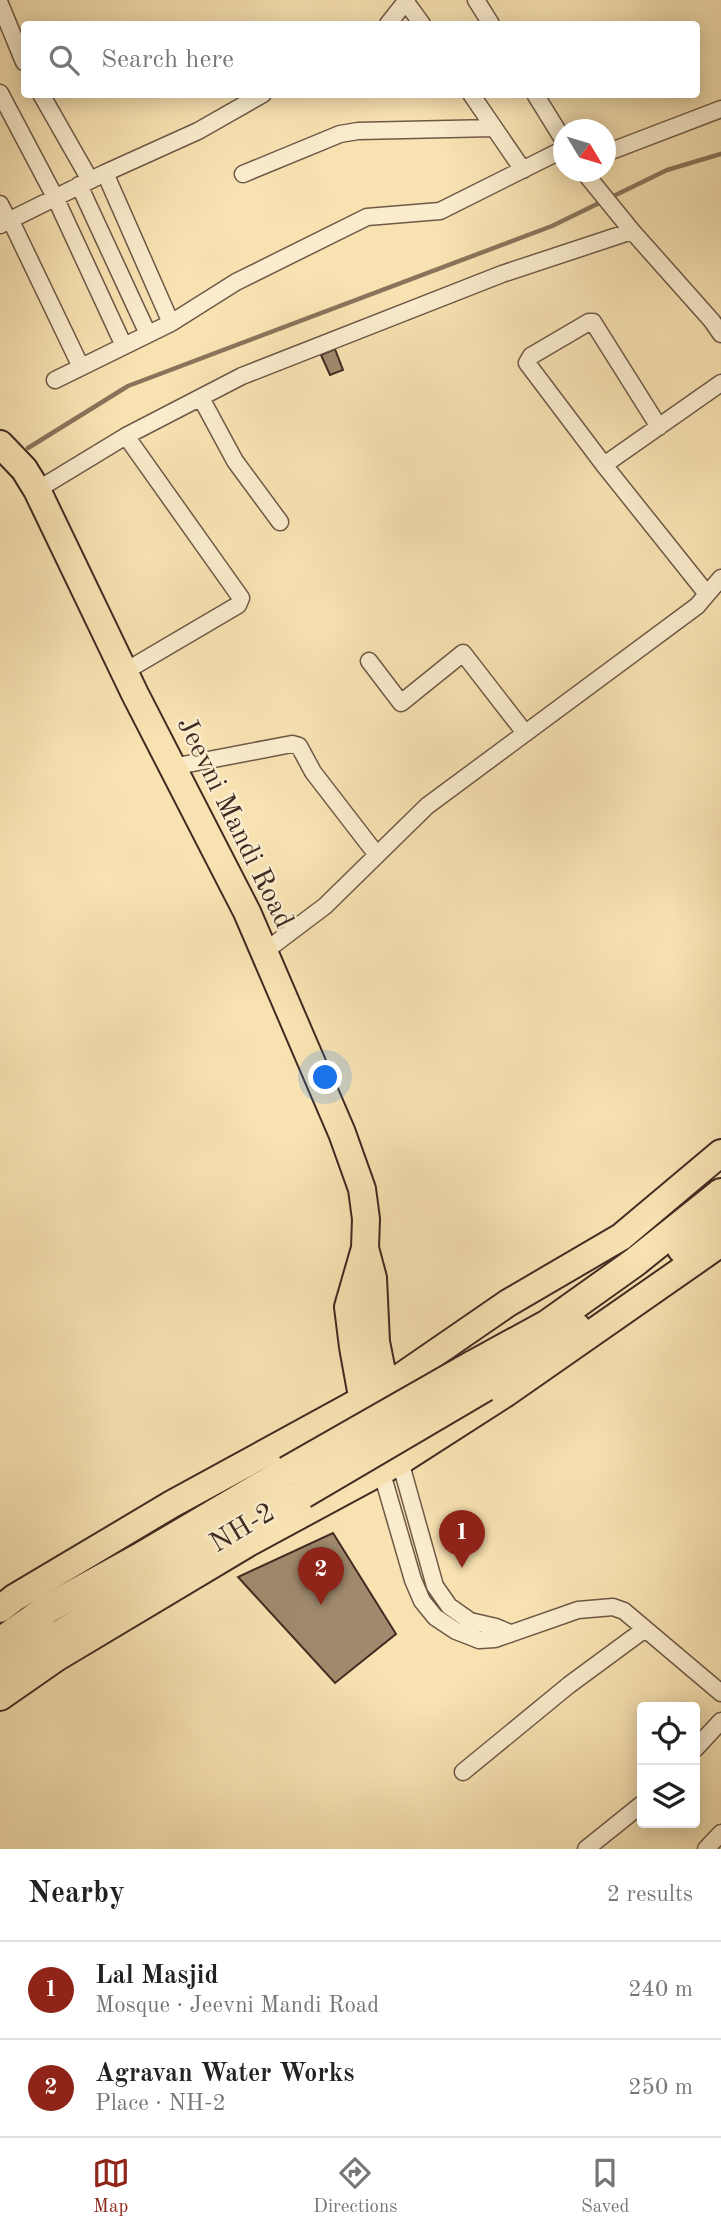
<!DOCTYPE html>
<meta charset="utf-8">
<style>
:root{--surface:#fff;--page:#f2f2f2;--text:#222;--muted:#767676;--line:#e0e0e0;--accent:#8f2418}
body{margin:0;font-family:"Old Standard TT",serif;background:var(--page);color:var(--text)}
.controls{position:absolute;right:21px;bottom:21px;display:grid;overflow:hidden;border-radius:7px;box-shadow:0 4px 18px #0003}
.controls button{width:63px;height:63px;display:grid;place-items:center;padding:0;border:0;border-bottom:2px solid var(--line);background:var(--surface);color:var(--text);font:35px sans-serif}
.compass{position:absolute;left:553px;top:119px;width:63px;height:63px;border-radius:50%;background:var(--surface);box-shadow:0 4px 18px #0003;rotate:128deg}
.you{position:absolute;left:326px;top:1078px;width:24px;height:24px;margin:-18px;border:5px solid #fff;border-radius:50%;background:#1a73e8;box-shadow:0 0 0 10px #1a73e833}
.badge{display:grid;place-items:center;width:46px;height:46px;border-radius:50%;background:var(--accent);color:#fff;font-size:23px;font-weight:700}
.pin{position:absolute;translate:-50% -58px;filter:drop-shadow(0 2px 4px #0008)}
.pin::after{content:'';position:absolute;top:37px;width:24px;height:21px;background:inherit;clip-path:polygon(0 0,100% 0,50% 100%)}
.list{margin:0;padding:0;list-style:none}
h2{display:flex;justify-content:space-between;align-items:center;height:91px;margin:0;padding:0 28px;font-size:30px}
h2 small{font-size:23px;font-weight:400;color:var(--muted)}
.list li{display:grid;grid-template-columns:46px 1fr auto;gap:21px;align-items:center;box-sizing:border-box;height:98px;padding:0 28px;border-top:2px solid var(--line)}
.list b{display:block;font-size:26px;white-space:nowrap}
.list p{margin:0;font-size:23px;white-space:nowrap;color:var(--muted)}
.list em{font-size:23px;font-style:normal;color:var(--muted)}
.icon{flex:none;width:38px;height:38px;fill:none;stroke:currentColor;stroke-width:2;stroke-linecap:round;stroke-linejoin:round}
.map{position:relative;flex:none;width:721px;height:1849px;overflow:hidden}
.search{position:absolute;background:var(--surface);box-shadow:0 4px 18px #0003;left:21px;right:21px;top:21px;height:77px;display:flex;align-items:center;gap:18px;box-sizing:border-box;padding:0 24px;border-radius:7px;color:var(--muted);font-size:26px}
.sheet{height:287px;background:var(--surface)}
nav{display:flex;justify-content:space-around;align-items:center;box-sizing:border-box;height:98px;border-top:2px solid var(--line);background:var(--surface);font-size:19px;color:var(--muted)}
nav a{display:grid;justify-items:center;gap:4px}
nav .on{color:var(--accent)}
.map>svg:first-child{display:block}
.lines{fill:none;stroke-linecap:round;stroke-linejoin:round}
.stream{stroke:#89745b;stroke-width:4.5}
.building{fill:#a08a6d;stroke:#402b23;stroke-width:2}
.minor-casing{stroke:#6e5947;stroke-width:19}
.primary-casing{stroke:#402b23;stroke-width:30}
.trunk-casing{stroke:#402b23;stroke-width:32}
.minor{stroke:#faeccd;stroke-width:16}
.primary{stroke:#f8e2b2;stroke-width:26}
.trunk{stroke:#f8e2b2;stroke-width:28}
.trunk-bridge-casing{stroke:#402b23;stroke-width:32;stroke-linecap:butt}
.trunk-bridge{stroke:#f8e2b2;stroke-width:28}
.labels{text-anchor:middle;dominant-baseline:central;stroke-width:5;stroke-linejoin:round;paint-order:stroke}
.street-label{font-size:28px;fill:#402b23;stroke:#faeccd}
</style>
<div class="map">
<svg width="721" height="1849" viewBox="0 0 721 1849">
<rect width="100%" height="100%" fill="#f8e2b2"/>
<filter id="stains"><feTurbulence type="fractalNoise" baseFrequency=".00286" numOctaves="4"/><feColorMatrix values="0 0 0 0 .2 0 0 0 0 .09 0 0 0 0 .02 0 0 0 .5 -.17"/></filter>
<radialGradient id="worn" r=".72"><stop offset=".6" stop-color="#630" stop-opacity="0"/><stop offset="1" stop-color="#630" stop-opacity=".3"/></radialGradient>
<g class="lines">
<!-- stream -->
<path class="stream" d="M28 448 128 386 552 226 667 170 721 154"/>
</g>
<!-- building -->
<path class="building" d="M335 349 343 370 330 375 321 355Z
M333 1533 396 1634 335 1683 238 1577Z"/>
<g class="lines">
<!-- minor casing -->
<g class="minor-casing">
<path id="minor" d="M476 0 491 24
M406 2 422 24
M0 4 24 62
M388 24 407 0
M0 93 55 197 124 346
M41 94 90 180
M471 94 523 170
M535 94 564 141
M606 153 721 109
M584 172 632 231 712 321 721 334
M105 173 171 323
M243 174 340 134 358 131 494 128
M79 185 148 334
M0 204 8 220
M10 219 81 367
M0 225 105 173 198 131 263 94
M55 380 171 323 236 282 367 217 440 211 564 149
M201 398 235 461 280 522
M126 436 242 376 502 274 632 231
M604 465 527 363 531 356 589 322H593L659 427
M37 490 126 436 241 598 238 605 124 672
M707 594 604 465 721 383
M369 661 401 703 463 653 525 733
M172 767 292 744 299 746 313 772 377 855
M264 952 325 906 427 806 697 606 721 578
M400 1461 435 1586 449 1606 470 1621 496 1627 510 1633
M381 1470 413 1580 422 1601 435 1617 456 1631 479 1640 495 1639 578 1610 613 1607 624 1611 721 1693
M695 1749 721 1721
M463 1772 569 1685 645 1629
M586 1849 642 1804
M706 1849 721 1833"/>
</g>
<!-- primary casing -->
<g class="primary-casing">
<path id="primary" d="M0 444 24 469 37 490 135 694 247 912 342 1133 362 1189 366 1219 365 1248 348 1307 353 1347 361 1391 381 1470
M365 1248 373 1278 376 1342 388 1401
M0 1609 14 1598 172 1504 386 1387 508 1303 621 1237 721 1153
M0 1697 56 1658 250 1542 400 1461 506 1393 721 1243"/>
</g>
<!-- trunk casing -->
<g class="trunk-casing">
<path id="trunk" d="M682 1249 721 1219
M473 1365 548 1324 635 1262 721 1193
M485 1387 524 1363 576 1327
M0 1642 47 1609 139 1558 287 1471
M0 1669 303 1494"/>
</g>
<!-- minor -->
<use href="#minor" class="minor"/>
<!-- primary -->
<use href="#primary" class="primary"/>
<!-- trunk -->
<use href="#trunk" class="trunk"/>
<!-- trunk-bridge casing -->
<g class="trunk-bridge-casing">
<path id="trunk-bridge" d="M287 1471 473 1365
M303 1494 485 1387"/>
</g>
<!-- trunk-bridge -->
<use href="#trunk-bridge" class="trunk-bridge"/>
</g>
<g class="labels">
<!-- street labels -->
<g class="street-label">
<text transform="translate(234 823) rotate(64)">Jeevni Mandi Road</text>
<text transform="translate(243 1529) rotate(-31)">NH-2</text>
</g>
</g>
<rect width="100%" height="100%" filter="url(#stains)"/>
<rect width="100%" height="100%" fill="url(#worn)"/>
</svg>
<div class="controls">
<button><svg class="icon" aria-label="locate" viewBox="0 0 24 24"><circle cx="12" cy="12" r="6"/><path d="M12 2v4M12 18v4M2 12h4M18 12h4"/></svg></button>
<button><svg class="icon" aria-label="layers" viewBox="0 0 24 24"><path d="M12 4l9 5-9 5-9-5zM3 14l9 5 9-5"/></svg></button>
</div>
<svg class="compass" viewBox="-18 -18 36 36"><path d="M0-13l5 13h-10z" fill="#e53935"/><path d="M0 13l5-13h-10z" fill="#767676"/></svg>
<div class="you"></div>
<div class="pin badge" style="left:462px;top:1568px">1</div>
<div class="pin badge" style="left:321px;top:1605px">2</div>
<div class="search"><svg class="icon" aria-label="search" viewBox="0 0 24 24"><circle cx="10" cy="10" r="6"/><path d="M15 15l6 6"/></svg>Search here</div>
</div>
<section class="sheet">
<h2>Nearby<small>2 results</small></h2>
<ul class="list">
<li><span class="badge">1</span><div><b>Lal Masjid</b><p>Mosque · Jeevni Mandi Road</p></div><em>240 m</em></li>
<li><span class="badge">2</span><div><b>Agravan Water Works</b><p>Place · NH-2</p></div><em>250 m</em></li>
</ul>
</section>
<nav>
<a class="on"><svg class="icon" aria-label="map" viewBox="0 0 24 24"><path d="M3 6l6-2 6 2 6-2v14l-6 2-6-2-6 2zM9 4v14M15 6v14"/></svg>Map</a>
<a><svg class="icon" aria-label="directions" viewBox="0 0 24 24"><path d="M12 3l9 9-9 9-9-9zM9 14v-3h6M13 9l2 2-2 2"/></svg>Directions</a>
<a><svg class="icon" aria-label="saved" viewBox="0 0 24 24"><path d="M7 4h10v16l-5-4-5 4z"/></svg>Saved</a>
</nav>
